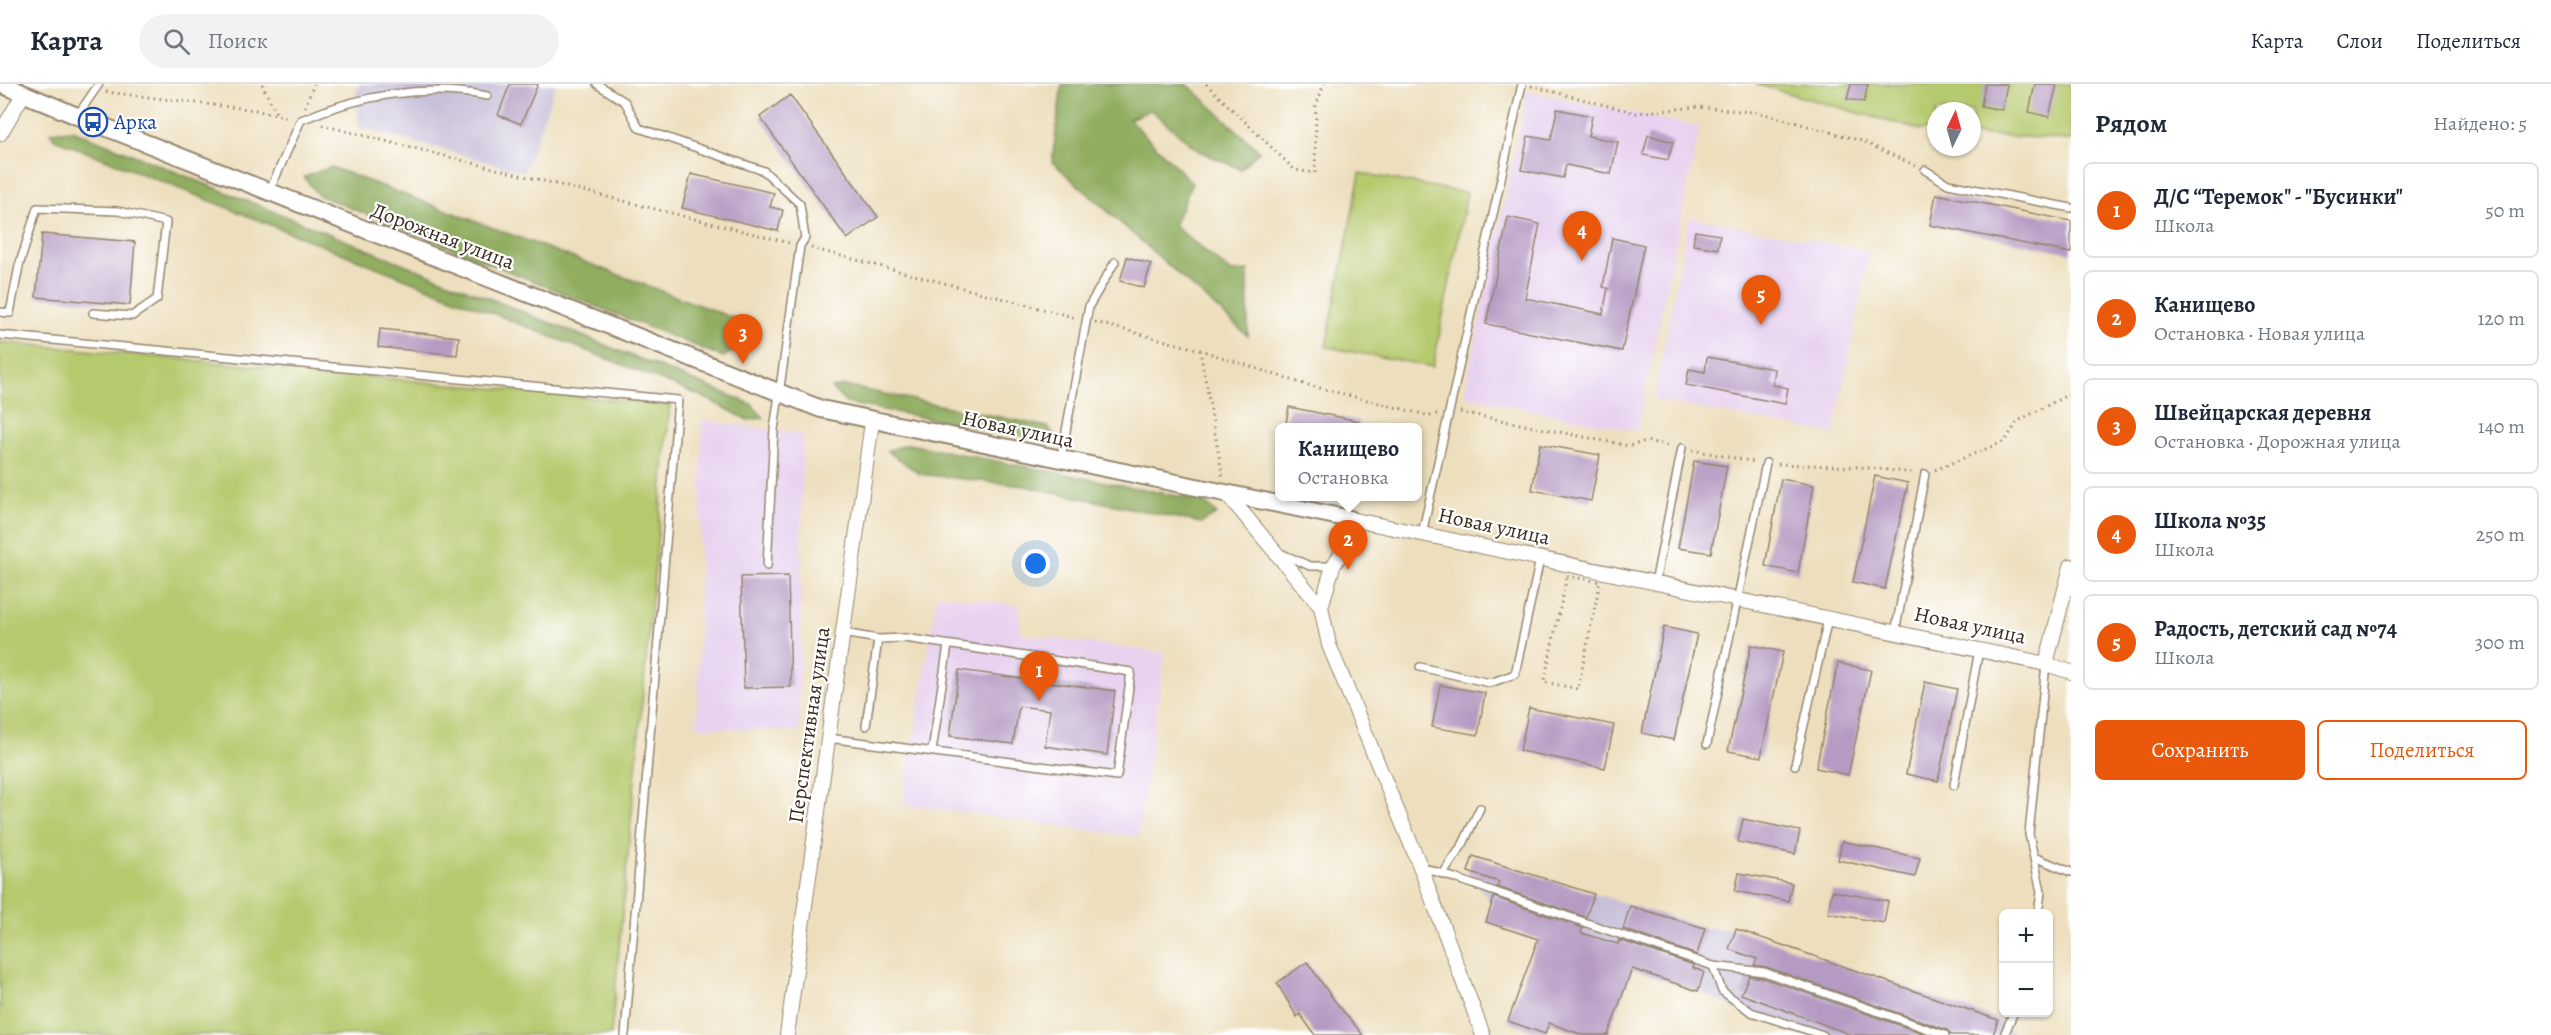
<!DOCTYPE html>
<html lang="ru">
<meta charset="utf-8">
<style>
:root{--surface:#fff;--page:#f2f2f3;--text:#1f2937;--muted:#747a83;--line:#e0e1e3;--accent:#ea580c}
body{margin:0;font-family:Alegreya,serif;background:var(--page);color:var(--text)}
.controls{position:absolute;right:18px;bottom:18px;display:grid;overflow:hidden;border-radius:9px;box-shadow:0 2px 4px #0004}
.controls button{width:54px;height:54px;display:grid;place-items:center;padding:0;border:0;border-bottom:2px solid var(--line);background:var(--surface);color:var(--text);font:30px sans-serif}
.compass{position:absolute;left:1927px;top:18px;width:54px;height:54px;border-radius:50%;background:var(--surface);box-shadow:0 2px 4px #0004;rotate:5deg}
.you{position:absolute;left:1036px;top:480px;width:21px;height:21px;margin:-15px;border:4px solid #fff;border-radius:50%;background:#1a73e8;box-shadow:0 0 0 9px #1a73e833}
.badge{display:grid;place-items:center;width:39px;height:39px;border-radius:50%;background:var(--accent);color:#fff;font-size:20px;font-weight:700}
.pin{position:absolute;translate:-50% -50px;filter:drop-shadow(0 2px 3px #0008)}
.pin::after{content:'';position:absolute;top:32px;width:21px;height:18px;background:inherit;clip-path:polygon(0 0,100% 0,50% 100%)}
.popup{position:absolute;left:1275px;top:339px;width:147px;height:78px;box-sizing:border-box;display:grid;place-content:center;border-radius:9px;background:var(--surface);filter:drop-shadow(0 2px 4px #0005);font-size:20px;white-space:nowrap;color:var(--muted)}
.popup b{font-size:22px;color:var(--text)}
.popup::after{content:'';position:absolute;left:50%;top:100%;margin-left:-12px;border:12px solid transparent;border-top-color:var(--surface)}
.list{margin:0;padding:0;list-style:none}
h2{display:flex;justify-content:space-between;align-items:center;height:78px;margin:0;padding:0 24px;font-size:26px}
h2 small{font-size:20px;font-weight:400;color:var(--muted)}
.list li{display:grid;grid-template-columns:39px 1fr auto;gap:18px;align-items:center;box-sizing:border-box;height:96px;margin:0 12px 12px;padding:0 12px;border:2px solid var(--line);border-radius:9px}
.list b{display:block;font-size:22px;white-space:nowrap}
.list p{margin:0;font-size:20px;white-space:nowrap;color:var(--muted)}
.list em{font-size:20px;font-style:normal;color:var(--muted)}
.actions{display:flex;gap:12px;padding:18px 24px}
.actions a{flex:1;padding:14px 0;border:2px solid var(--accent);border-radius:9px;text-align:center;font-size:21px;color:var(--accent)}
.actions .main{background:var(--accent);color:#fff}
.icon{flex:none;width:33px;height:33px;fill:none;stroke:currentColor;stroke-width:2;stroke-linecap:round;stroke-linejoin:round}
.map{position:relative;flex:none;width:2071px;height:951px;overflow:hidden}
header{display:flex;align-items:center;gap:36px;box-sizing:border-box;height:84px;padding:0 30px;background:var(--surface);border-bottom:2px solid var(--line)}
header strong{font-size:28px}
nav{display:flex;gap:33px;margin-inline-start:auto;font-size:21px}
.search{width:420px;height:54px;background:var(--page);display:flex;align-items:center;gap:15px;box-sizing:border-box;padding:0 21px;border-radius:33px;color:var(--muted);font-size:22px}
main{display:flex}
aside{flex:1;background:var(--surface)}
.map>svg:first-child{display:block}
.built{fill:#e7d2ef}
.industrial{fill:#c8bfd8}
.green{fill:#b5c96d;stroke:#787a46;stroke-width:1.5}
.forest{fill:#90ad60;stroke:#666c3f;stroke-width:1.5}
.building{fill:#b59bc3}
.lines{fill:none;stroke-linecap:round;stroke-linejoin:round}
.service-casing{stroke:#94846e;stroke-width:10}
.minor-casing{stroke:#94846e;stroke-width:16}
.tertiary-casing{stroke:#94846e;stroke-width:20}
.path{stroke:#94846e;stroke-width:3;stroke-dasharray:1.5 4.5;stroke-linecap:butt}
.service{stroke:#fff;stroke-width:7}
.minor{stroke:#fff;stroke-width:14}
.tertiary{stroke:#fff;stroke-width:16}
.labels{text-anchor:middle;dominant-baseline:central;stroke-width:4.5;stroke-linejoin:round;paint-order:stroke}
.transit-label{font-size:21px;fill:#164399;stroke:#fff;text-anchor:start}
.street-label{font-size:21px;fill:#3b2a1e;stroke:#fff}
</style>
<header>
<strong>Карта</strong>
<div class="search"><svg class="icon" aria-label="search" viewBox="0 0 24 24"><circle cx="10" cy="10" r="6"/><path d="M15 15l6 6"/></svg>Поиск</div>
<nav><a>Карта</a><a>Слои</a><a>Поделиться</a></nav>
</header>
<main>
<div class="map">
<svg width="2071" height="951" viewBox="0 0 2071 951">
<rect width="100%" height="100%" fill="#fff"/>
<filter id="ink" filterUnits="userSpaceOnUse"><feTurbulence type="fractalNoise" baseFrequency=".0167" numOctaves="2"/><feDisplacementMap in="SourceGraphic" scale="12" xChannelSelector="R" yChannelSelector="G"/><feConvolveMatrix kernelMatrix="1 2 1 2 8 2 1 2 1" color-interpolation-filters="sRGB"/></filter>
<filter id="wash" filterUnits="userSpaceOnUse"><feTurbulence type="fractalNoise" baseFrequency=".008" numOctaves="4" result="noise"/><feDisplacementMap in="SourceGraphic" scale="24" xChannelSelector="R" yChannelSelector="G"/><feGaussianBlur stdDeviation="1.35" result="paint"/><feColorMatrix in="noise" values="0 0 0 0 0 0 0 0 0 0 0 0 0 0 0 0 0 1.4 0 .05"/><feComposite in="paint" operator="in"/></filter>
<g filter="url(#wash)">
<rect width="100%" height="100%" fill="#eddfbd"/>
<!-- built -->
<path class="built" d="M1527 7 1700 43 1637 347 1464 312Z
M1689 133 1869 167 1834 350 1654 316Z
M702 336 803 350 799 648 697 643Z
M937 510 1020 522V550L1165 569 1138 753 903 720Z"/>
<!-- industrial -->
<path class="industrial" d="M360 0H556L524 88 359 43 356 9Z
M1473 772 1705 844 1736 845 1998 936 2014 951H1812L1747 930 1698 907 1486 838 1492 820 1468 788Z"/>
<!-- green -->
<path class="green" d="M1755 0H2071V56L1972 50V27H1936V47L1920 46Z
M1360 89 1467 109 1433 283 1326 263Z
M0 258 670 321 611 951H0Z"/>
<!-- forest -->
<path class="forest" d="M1062 0H1187L1259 67 1241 85 1199 67 1151 26 1129 35 1192 99 1174 142 1231 188 1248 187V252L1052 78Z
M72 46 751 320 764 334 748 336 703 313 54 55 50 48Z
M331 83 747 239 755 255 723 273 318 111 304 93Z
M845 302 1048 343 1054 350 1044 356 846 319 831 304Z
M908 360 1203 417 1217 430 1201 439 1024 402 920 390 887 367Z"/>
<g id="blocks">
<!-- building -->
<path class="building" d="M510 0H538L521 40 498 31Z
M1851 0H1868L1864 18 1847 15Z
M1985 0H2007L2002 26 1981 22Z
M2035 0H2057L2049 33 2029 28Z
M790 11 878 133 847 155 760 33Z
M1557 25 1592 32 1588 52 1618 58 1611 90 1566 81 1563 94 1521 86 1528 52 1551 56Z
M1648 51 1673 58 1668 76 1643 71Z
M691 90 774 109 770 123 783 126 778 147 682 124Z
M1936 110 2071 137V169L1930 141Z
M1508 133 1540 140 1525 214 1603 230 1608 204 1603 203 1612 154 1644 161 1622 267 1486 240Z
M1695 147 1720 151 1718 165 1693 161Z
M42 150 135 158 130 221 36 213Z
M1127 173 1151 180 1144 204 1120 197Z
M380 245 459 253 457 271 378 263Z
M1707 273 1775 285 1773 301 1788 304 1785 320 1686 301 1689 285 1705 288Z
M1289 323 1359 337V344H1285Z
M1540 360 1600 371 1591 417 1532 406Z
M1694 377 1727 382 1711 469 1678 464Z
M1875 392 1908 399 1885 505 1853 498Z
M1781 395 1814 401 1798 489 1765 482Z
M788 492 791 603 744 604 741 493Z
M1664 543 1697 550 1674 656 1642 649Z
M1751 561 1783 568 1761 673 1728 667Z
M1838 579 1871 586 1848 691 1816 684Z
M959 586 1115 607 1107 671 1045 662 1050 626 1019 622 1013 660 950 652Z
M1925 598 1957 605 1938 697 1906 690Z
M1440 601 1485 609 1478 651 1432 643Z
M1529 624 1614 641 1605 684 1520 667Z
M1743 735 1800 747 1795 770 1738 758Z
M1842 757 1920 774 1915 793 1838 776Z
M1473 772 1594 810 1586 833 1497 803 1499 798 1468 788Z
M1739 789 1792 799 1788 817 1735 807Z
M1832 807 1888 817 1884 839 1828 829Z
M1494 813 1583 844 1581 849 1618 860 1619 856 1694 881 1693 884 1704 888 1698 907 1632 885 1608 951H1583L1549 939 1545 950 1508 937 1538 855 1486 838Z
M1630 822 1705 844 1697 871 1623 845Z
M1736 845 1998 936 1993 951H1951L1947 946 1766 883 1754 881 1757 875 1729 865Z
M1307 878 1334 916 1363 951H1315L1300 930 1297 933 1277 899Z
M1749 892 1763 894 1928 951H1852L1741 910Z"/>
</g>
</g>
<g filter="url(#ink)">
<use href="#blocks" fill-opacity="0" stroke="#94846e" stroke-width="1.5"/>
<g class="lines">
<!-- service casing -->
<g class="service-casing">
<path id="service" d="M597 0 625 18 639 44 764 87 800 120 805 154 800 162 774 346 767 482
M77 32 99 0
M1925 86 1948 100 2071 124
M269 108 301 36C359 11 425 0 487 12
M0 228 10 229 19 182 37 124 118 127 166 138 157 215 132 232 93 229
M0 251 678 316 625 951
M1061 374 1089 222 1115 178
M1422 450 1522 0
M1280 469 1310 482H1333
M1655 499 1682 364
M1895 549 1925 390
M1420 583 1490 599 1515 590 1540 475
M866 642 878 555
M828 654 1117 692 1131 588 905 554 878 555 843 549
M1707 660 1766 379
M932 667 948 561
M1795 681 1828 535
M1954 701 1979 566
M2034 773 2071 788
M1422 783 1713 882 1764 888 1945 951
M1443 790 1463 760 1480 724
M2038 830 2041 808 2029 750 2046 580
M1713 882 1722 907 1751 928 1823 951
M2004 951 2014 928"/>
</g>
<!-- minor casing -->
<g class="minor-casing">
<path id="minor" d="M0 50 24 9
M1227 410 1321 523 1329 561 1420 782 1483 951
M1321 523 1333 482 1348 459 1350 435 2046 580 2071 588
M2046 580 2071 482
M787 951 872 338"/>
</g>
<!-- tertiary casing -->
<g class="tertiary-casing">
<path id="tertiary" d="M1 0 77 32 821 325 1350 435"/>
</g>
<!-- path -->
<path class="path" d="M262 0 277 31
M1206 0 1295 86 1315 89 1316 22 1324 0
M1531 2 1636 29 1698 23 1761 29 1862 57 1916 82
M106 8 255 26 289 34
M305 23 314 0
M322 41 790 159
M811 164 1077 234
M1095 238 1200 266 1304 300 1430 332 1439 329
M1200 266 1223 394
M1460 328 1629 362 1646 357 1671 362
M1692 366 1756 378
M1778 380 1860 383 1915 389
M1935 386 2005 357 2018 337 2071 309
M1567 492 1600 498 1578 605 1544 598Z"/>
<!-- service -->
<use href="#service" class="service"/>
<!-- minor -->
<use href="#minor" class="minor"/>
<!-- tertiary -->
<use href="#tertiary" class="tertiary"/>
</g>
</g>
<!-- icons -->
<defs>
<g id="bus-ring" transform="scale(1.5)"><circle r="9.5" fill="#fff" stroke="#1a4fb4" stroke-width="1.5"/><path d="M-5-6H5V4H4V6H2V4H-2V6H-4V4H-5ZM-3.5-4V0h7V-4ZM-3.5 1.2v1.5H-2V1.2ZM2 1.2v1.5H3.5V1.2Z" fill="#1a4fb4"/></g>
</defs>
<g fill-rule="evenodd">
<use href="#bus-ring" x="93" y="38"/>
</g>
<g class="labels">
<!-- transit labels -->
<g class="transit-label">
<text x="114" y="38">Арка</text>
</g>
<!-- street labels -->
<g class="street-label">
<text transform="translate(443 152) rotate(21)">Дорожная улица</text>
<text transform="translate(1018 345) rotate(12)">Новая улица</text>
<text transform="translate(1494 442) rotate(12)">Новая улица</text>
<text transform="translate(1970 541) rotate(12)">Новая улица</text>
<text transform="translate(809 641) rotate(-82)">Перспективная улица</text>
</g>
</g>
</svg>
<div class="controls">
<button>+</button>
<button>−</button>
</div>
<svg class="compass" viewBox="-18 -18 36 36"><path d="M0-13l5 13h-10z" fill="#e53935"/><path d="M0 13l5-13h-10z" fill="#747a83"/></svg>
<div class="you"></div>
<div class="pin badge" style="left:1039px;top:617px">1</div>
<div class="pin badge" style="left:1348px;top:486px">2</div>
<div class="popup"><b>Канищево</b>Остановка</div>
<div class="pin badge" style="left:743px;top:280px">3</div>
<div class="pin badge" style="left:1582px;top:177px">4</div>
<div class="pin badge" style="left:1761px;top:241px">5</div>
</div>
<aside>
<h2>Рядом<small>Найдено: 5</small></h2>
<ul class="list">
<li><span class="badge">1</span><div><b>Д/С “Теремок&quot; - &quot;Бусинки&quot;</b><p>Школа</p></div><em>50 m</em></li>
<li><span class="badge">2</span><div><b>Канищево</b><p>Остановка · Новая улица</p></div><em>120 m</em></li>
<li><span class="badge">3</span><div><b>Швейцарская деревня</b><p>Остановка · Дорожная улица</p></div><em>140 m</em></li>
<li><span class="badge">4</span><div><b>Школа №35</b><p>Школа</p></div><em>250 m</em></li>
<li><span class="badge">5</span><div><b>Радость, детский сад №74</b><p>Школа</p></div><em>300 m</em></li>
</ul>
<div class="actions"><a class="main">Сохранить</a><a>Поделиться</a></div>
</aside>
</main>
